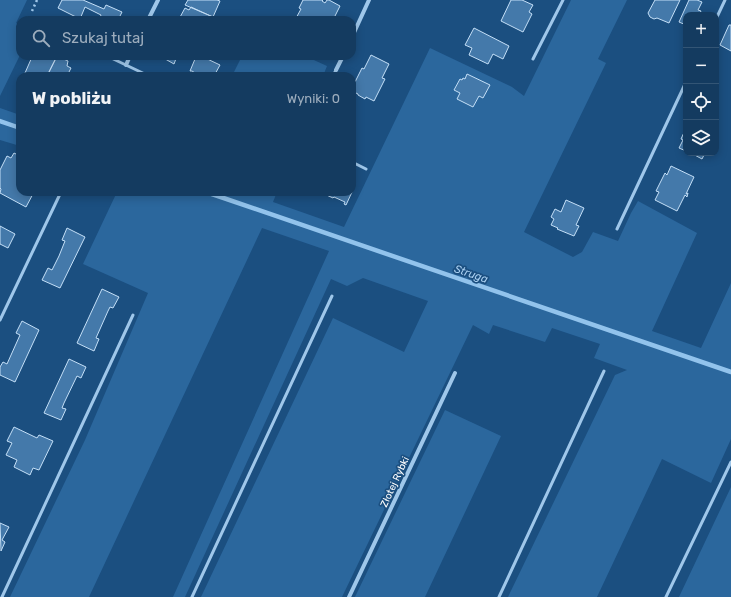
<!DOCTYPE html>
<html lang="pl">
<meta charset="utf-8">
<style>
:root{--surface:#143b60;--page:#214669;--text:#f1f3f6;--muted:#9dadbd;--line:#335575}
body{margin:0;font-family:Rubik,sans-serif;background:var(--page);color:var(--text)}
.controls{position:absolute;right:12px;top:12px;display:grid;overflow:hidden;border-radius:8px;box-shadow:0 2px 10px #0003}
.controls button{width:36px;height:36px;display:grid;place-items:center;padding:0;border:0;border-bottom:1px solid var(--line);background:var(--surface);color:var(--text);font:20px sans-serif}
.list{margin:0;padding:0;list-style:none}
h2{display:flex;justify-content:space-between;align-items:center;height:52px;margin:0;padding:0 16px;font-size:17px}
h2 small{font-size:13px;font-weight:400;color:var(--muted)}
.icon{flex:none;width:22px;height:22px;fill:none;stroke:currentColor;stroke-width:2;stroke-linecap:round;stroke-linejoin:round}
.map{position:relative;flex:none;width:731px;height:597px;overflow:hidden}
.search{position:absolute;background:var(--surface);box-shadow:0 2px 10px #0003;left:16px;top:16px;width:340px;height:44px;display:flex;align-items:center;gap:10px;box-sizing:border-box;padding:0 14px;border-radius:12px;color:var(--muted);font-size:15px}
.panel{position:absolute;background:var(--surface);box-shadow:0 2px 10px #0003;left:16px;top:72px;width:340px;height:124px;border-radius:12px}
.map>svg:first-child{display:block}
.green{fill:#2b679d}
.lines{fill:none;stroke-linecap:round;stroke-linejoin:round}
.stream{stroke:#92c3ec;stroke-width:4.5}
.building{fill:#4479aa;stroke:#c4dff7}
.path{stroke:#9fc7ea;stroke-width:2.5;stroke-dasharray:2 3;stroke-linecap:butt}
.lane{stroke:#9fc7ea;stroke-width:3}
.street{stroke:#9fc7ea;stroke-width:4}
.labels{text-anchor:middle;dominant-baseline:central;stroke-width:3.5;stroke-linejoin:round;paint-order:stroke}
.street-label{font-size:10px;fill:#fff;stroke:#1b4f80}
.water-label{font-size:11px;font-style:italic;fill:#aad0f1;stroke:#1b4f80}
</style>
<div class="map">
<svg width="731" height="597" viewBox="0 0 731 597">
<rect width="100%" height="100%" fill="#1b4f80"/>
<!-- green -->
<path class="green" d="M0 0H27L16 23 20 25V55L0 96Z
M571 0H627L598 59 606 63 524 232 573 257 582 252 593 232 618 241 631 213 638 201 697 233 652 331 701 348 731 283V439L711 483 662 459 597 597H508L615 375 627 370 594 358 600 344 552 328 545 342 493 325 489 334 473 325 342 597H201L333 318 404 352 428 301 363 278 347 286 331 279 185 597H173L329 251 262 228 89 597H10L85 440 148 293 83 264 117 192H277L273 202 344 227 430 48 512 87 524 96Z
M242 56H305L327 66 323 76H232Z
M0 108 20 115V146L0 140Z
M445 410 501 436 425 597H355Z
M731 487V597H679Z"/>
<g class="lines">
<!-- stream -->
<path class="stream" d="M0 121 20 128
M206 192 731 372"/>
</g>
<!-- building -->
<path class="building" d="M62 0H83L104 9 106 5 122 12 118 20H99L101 15 85 7 80 19 58 8Z
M188 0H217L220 1 213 17 185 5Z
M303 0H323L322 1 325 3 327 0H329L340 6 333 20H323L318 18 317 20H295L301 9 299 8Z
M511 0H522L533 5 529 12 532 14 523 32 501 21Z
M655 0H680L669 23 657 18 654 19 650 17 648 13Z
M689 0H697L702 2 698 10 701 11 699 15H686V25L679 22Z
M191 7 213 17 212 19 210 20 179 19 185 8 189 10Z
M729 25H731V51L720 45Z
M474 28 509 46 503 59 493 54 488 64 469 55 472 48 465 45Z
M371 55 389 64 382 78 385 79 374 101 366 97 365 99 358 95V94L352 91V88L362 68 364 69Z
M37 56H57L47 76H31L25 73 32 57 36 59Z
M57 56 68 61 67 66 71 68 68 74 71 76H47Z
M160 56H177L174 64Z
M189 56H201L220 65 214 76H200L192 71H190L195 59Z
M467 74 490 85 483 98 479 96 473 107 457 99 460 93 454 90 460 79 462 80 463 78 465 79Z
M686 128V151L679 148 683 140 681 139Z
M14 153 20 156V192H34L26 207 0 193 1 189 0 188V170L7 156 11 158Z
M691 153H705L702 159Z
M671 166 694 177 686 194 688 193 687 197 685 195 677 211 655 200 659 192 656 191 665 173 667 175Z
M320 192H352L346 205 344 204 345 202 334 197 333 198Z
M566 200 584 208 576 225 579 226 574 236 557 229 558 228 551 225 554 219 551 217 555 209 561 212Z
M0 226 15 234 8 248 0 244Z
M67 228 85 237 60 288 42 280 48 268 52 270 59 256 65 241 62 240Z
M102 289 119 297 113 308 110 307 108 311 96 338 99 339 94 351 77 343Z
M22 321 39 330 15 382 0 375V367L3 362 7 364 20 335 16 333Z
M69 359 86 367 81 378 77 376 64 403 62 408 66 409 61 420 44 413Z
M14 427 37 438 39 435 53 441 39 470 33 468 30 475 14 467 17 460 6 455 12 443 7 441Z
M0 523 9 527 2 540 5 542 1 551Z"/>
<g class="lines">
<!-- path -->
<path class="path" d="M32 11 37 0"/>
<!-- lane -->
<path class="lane" d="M28 18 32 20
M716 19 725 0
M107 56 149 76
M533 59 563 0
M333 76 336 70
M352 162 366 169
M617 229 686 82
M0 320 61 192
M2 597 133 315
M192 597 332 296
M499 597 604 371
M666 597 731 462"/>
<!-- street -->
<path class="street" d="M148 20 158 0
M352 37 369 0
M126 65 130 56
M336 70 343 56
M349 597 455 373"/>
</g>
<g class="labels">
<!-- street labels -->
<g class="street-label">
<text transform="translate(395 482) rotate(-65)">Złotej Rybki</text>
</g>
<!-- water labels -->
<g class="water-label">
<text transform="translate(471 274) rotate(19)">Struga</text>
</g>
</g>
</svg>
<div class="controls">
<button>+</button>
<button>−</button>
<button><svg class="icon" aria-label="locate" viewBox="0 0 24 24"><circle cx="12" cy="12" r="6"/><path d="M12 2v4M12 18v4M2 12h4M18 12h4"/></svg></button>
<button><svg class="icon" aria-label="layers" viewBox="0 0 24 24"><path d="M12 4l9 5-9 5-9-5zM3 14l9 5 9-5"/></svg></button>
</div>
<div class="search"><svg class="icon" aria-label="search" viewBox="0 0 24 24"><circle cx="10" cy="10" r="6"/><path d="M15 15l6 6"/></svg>Szukaj tutaj</div>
<section class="panel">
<h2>W pobliżu<small>Wyniki: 0</small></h2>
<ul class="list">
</ul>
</section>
</div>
